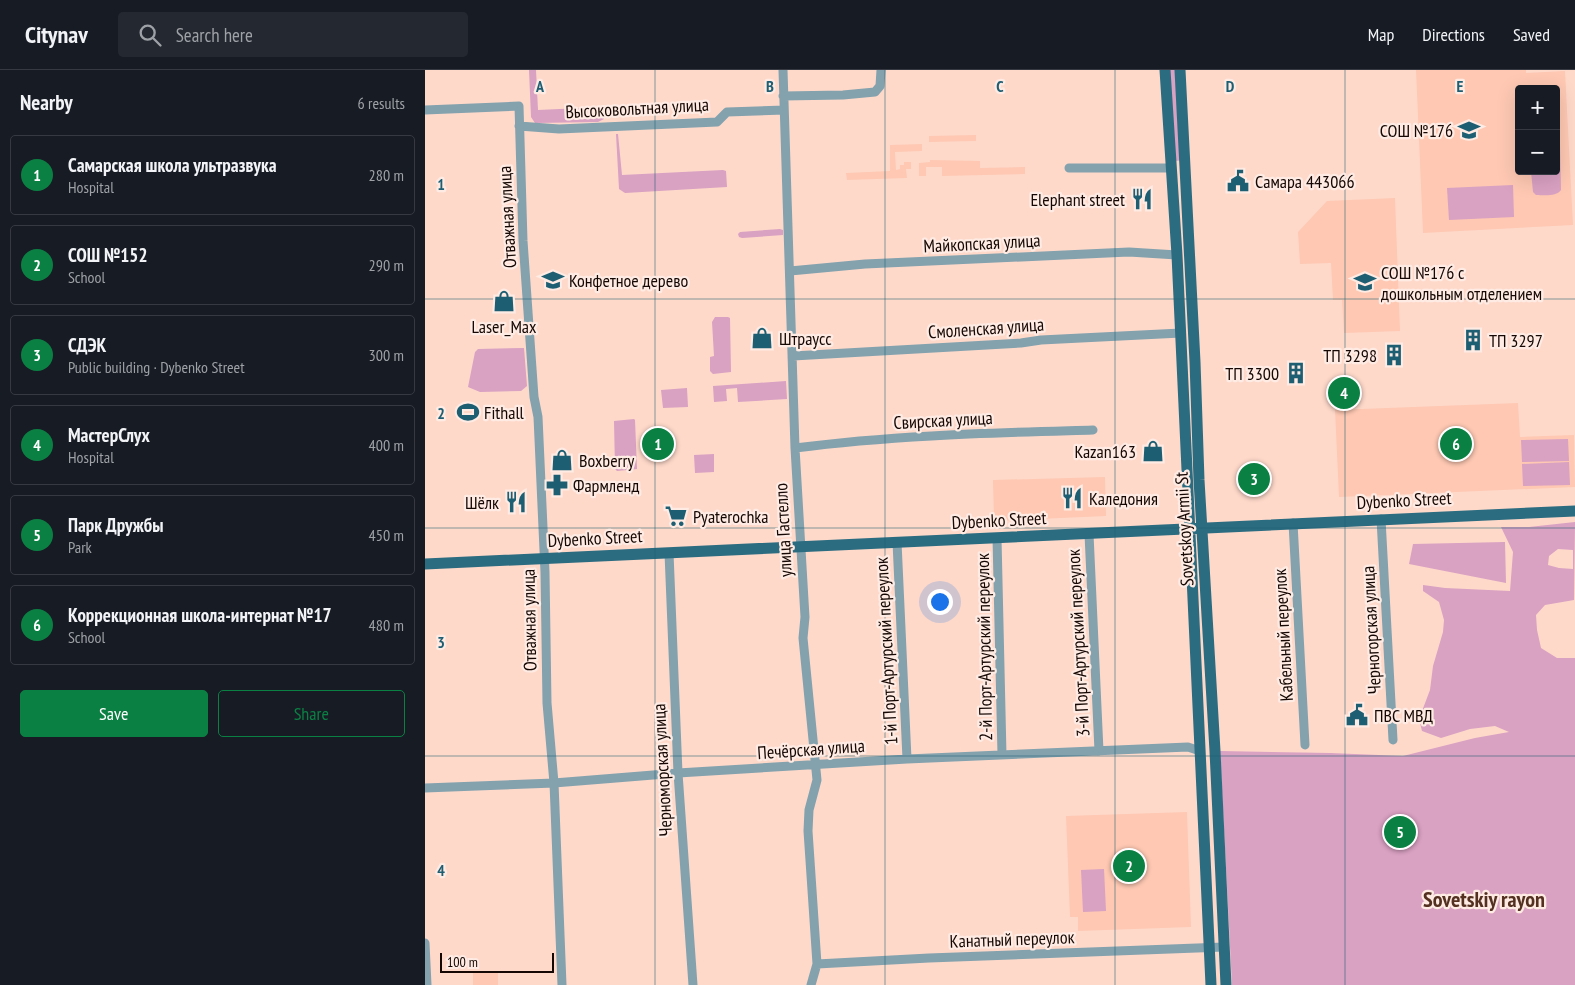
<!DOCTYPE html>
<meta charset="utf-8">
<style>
:root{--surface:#171b24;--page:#242831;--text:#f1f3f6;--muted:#9ea1a6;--line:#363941;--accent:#0b8043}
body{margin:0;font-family:"PT Sans Narrow",sans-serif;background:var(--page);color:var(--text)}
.controls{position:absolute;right:15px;top:15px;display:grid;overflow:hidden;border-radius:5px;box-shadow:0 5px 20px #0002}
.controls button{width:45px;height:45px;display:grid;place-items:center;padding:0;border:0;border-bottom:1px solid var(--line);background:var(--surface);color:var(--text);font:25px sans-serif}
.scale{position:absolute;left:15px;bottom:12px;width:114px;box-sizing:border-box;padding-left:5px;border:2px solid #150703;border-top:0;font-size:14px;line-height:18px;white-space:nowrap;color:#150703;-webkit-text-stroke:4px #feebe3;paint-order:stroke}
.you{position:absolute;left:514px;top:531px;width:18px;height:18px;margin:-12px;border:4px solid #fff;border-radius:50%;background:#1a73e8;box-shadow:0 0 0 8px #1a73e833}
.badge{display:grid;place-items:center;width:32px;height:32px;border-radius:50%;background:var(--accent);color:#fff;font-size:16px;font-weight:700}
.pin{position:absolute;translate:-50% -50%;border:2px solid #fff;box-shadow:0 1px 5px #0006}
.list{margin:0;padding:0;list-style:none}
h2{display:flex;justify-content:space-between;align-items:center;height:65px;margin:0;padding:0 20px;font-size:21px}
h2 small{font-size:16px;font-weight:400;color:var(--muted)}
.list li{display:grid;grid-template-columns:32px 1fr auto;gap:15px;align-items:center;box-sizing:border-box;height:80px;margin:0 10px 10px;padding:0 10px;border:1px solid var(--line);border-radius:5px}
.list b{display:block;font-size:19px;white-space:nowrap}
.list p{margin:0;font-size:16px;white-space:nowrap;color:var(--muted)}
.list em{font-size:16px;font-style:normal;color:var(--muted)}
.actions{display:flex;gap:10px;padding:15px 20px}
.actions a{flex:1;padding:11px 0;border:1px solid var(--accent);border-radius:5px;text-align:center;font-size:18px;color:var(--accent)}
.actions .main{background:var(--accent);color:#fff}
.icon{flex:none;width:28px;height:28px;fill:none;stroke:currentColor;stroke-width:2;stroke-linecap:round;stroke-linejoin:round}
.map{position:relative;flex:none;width:1150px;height:915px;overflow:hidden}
header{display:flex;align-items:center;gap:30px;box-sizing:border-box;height:70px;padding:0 25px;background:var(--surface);border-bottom:1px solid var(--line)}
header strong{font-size:24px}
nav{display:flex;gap:28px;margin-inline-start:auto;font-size:18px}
.search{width:350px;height:45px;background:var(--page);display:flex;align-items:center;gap:12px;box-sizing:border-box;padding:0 18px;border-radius:5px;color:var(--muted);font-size:19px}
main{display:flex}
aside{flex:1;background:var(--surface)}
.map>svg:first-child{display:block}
.built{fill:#fec8b3;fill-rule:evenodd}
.green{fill:#d9a1c2;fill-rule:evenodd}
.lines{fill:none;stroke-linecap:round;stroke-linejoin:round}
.minor{stroke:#83a2ae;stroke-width:9}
.major{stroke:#2c6c81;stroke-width:11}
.grid{fill:none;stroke:#1d5e73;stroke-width:1;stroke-opacity:0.55}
.labels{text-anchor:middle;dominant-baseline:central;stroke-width:4.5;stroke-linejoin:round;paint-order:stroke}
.street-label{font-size:18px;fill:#150703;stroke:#feebe3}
.poi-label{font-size:18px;fill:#150703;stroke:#feebe3;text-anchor:start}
.district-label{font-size:22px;font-weight:bold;fill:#543021;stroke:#feebe3}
.grid-label{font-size:16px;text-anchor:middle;font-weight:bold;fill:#1d5e73;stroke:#feebe3;stroke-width:4.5;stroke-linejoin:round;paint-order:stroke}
</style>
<header>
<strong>Citynav</strong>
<div class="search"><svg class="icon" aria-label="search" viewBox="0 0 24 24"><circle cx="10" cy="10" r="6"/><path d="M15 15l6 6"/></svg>Search here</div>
<nav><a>Map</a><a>Directions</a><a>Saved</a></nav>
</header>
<main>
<aside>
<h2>Nearby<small>6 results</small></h2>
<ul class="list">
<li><span class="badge">1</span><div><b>Самарская школа ультразвука</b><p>Hospital</p></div><em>280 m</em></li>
<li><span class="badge">2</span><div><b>СОШ №152</b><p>School</p></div><em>290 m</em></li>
<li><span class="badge">3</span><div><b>СДЭК</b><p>Public building · Dybenko Street</p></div><em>300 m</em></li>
<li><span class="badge">4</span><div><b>МастерСлух</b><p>Hospital</p></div><em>400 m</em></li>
<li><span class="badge">5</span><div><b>Парк Дружбы</b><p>Park</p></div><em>450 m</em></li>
<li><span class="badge">6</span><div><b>Коррекционная школа-интернат №17</b><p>School</p></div><em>480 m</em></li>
</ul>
<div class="actions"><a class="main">Save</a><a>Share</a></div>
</aside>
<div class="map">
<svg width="1150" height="915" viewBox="0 0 1150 915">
<rect width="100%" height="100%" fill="#fed9ca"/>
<!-- built -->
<path class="built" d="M991 0H1101V3L1140 1 1148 155 998 163ZM1094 19H1131V101H1094Z
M551 65V71L504 72V66Z
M497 74V81L470 82 471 100 475 99V95H479V92H486V99H481L482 108 422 110 421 103 465 101V75Z
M505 90 555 91V98L600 97V104L517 106V97H501V106H494V93L505 92Z
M970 128 975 261 919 263 917 230H908L906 193 875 194 873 162 902 131Z
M1093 333 1095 367 1149 365 1150 417 914 427 910 340Z
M680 407 681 446 569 451 568 410Z
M762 742 766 857 653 861V847H645L641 746Z
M73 901V915H48V902Z"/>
<!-- green -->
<path class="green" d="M104 0H111L113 40 178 37 179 49 173 52 110 53 106 47Z
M744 0H754L759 90 750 91Z
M191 64H193L197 105 298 100 301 101 302 117 200 123 194 119Z
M1131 69 1135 74 1136 120C1131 127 1119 125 1111 125L1108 122 1106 101H1131Z
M1088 115 1089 147 1024 150 1022 118Z
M355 159 358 160V165L317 168 314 167 313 164 315 162Z
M290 247H303L305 248 306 302 288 304 285 301V287L289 286 287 252Z
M99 278 102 316 96 321 55 322 43 317 50 282 53 279Z
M361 311 362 329 313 332 312 318 301 319 302 331 289 332 288 316Z
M262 318 263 337 238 338 236 320Z
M209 349 210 350 212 399 192 401 190 399 189 351Z
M1143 369 1144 391 1097 392 1096 370Z
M289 384V402L270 403 269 385Z
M1144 392 1145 415 1098 416 1097 394Z
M1150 452 1149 530 1120 535 1111 545 1112 560 1116 578 1132 588H1150V915H807L795 681 905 683 978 686 1050 668 1084 662 1070 656 1045 659 1016 668 997 661 994 649 1005 620 1008 596 1018 562 1019 550 1014 532 998 521V515L1020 518 1085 521 1088 482 1076 457H1104ZM1133 479 1148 480V499L1134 498 1123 495 1124 486Z
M1080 472 1081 513 984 494 988 474Z
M679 799 681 841 658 842 656 800Z"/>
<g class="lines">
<!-- minor -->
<path class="minor" d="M358 0 370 378 380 547 378 568 392 710 384 740 383 761 392 894 386 915
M358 26 418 25 450 22 455 16 456 0
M0 40 94 36 98 171 109 327 113 347 120 502 122 633 129 713 137 915
M94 56 134 59 292 52 302 42 359 40
M644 98H746
M365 201 440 194 704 182 752 185
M368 286 596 273 616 270 756 263
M370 378C469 365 568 363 668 360
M956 449 968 670
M868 453 880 675
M664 464 674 681
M572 468 577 685
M472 472 482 689
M244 483 253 703 268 915
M0 718 129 713 253 703 482 689 763 677 775 681
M0 873 2 915
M392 894 504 888 799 877"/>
<!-- major -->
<path class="major" d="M740 0 752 185 786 915
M755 0 770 292 774 410 790 681 801 915
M0 494 1150 441"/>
</g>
<!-- grid -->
<path class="grid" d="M230 0V915M460 0V915M690 0V915M920 0V915M0 229H1150M0 458H1150M0 686H1150"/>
<!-- icons -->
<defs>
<g id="school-bare" transform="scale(1.725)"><path d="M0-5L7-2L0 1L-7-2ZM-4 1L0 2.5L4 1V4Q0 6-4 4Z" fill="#1d5e73" stroke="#feebe3" stroke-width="2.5" paint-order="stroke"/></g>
<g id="civic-bare" transform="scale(1.725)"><path d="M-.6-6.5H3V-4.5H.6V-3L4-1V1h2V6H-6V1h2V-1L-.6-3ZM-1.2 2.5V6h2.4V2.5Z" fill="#1d5e73" stroke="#feebe3" stroke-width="2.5" paint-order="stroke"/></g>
<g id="restaurant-bare" transform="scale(1.725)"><path d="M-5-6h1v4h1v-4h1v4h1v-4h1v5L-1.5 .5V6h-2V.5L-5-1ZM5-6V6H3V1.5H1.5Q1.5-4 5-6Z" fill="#1d5e73" stroke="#feebe3" stroke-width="2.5" paint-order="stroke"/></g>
<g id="shop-bare" transform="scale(1.725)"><path d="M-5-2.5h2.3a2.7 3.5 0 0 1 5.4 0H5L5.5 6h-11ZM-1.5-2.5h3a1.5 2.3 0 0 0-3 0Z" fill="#1d5e73" stroke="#feebe3" stroke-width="2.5" paint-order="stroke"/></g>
<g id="building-bare" transform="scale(1.725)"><path d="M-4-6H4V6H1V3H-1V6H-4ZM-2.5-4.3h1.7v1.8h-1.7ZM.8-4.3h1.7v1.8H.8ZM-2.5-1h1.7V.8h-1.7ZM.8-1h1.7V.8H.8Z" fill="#1d5e73" stroke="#feebe3" stroke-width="2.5" paint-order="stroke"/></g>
<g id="stadium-bare" transform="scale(1.725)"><path d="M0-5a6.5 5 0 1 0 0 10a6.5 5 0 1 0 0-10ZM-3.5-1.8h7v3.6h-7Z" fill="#1d5e73" stroke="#feebe3" stroke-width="2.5" paint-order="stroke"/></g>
<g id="pharmacy-bare" transform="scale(1.725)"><path d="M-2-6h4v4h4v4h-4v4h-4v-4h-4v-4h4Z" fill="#1d5e73" stroke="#feebe3" stroke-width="2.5" paint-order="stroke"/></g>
<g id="supermarket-bare" transform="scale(1.725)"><path d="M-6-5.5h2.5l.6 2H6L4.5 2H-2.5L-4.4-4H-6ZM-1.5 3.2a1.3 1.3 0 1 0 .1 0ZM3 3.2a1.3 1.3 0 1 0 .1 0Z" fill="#1d5e73" stroke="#feebe3" stroke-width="2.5" paint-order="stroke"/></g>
</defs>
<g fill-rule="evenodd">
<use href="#school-bare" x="1044" y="60"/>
<use href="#civic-bare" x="813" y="111"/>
<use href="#restaurant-bare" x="717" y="129"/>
<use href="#school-bare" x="128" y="210"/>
<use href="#school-bare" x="940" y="212"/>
<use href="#shop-bare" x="79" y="231"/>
<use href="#shop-bare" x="337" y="268"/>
<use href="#building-bare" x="1048" y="270"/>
<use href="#building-bare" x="969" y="285"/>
<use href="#building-bare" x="871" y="303"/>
<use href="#stadium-bare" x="43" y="342"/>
<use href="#shop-bare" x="728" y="381"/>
<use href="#shop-bare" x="137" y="390"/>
<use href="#pharmacy-bare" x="132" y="415"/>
<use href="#restaurant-bare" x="647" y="428"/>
<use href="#restaurant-bare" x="91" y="432"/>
<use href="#supermarket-bare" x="251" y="446"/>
<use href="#civic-bare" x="932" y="645"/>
</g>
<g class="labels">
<!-- street labels -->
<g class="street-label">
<text transform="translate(212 38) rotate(-3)">Высоковольтная улица</text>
<text transform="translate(82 147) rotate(-93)">Отважная улица</text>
<text transform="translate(557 173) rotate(-3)">Майкопская улица</text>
<text transform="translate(561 258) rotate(-4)">Смоленская улица</text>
<text transform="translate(518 350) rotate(-3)">Свирская улица</text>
<text transform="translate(979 430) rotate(-3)">Dybenko Street</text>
<text transform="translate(574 450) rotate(-3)">Dybenko Street</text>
<text transform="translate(759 459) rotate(-93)">Sovetskoy Armii St</text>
<text transform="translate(358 460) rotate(-93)">улица Гастелло</text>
<text transform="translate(170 468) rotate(-3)">Dybenko Street</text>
<text transform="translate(104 550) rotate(-91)">Отважная улица</text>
<text transform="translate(946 560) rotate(-93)">Черногорская улица</text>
<text transform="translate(858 565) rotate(-93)">Кабельный переулок</text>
<text transform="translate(653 573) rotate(-93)">3-й Порт-Артурский переулок</text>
<text transform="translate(559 577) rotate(-91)">2-й Порт-Артурский переулок</text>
<text transform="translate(461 581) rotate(-93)">1-й Порт-Артурский переулок</text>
<text transform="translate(386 679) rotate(-4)">Печёрская улица</text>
<text transform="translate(237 700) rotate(-93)">Черноморская улица</text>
<text transform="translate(587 869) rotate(-2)">Канатный переулок</text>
</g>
<!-- poi labels -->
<g class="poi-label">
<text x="1028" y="60" text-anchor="end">СОШ №176</text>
<text x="830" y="111">Самара 443066</text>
<text x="700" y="129" text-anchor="end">Elephant street</text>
<text x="956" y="202">СОШ №176 с<tspan x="956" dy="21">дошкольным отделением</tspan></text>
<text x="144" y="210">Конфетное дерево</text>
<text x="79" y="256" text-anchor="middle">Laser_Max</text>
<text x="354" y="268">Штраусс</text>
<text x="1064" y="270">ТП 3297</text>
<text x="952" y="285" text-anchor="end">ТП 3298</text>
<text x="854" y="303" text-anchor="end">ТП 3300</text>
<text x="59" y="342">Fithall</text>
<text x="711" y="381" text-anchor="end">Kazan163</text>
<text x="154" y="390">Boxberry</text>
<text x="148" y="415">Фармленд</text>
<text x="664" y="428">Каледония</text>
<text x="74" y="432" text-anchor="end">Шёлк</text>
<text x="268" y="446">Pyaterochka</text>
<text x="949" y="645">ПВС МВД</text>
</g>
<!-- district labels -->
<g class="district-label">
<text x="1059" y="829">Sovetskiy rayon</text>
</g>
</g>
<g class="grid-label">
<text x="115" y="22">A</text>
<text x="345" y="22">B</text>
<text x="575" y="22">C</text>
<text x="805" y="22">D</text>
<text x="1035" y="22">E</text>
<text x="16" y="120">1</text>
<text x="16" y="349">2</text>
<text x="16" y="578">3</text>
<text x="16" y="806">4</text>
</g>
</svg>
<div class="controls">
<button>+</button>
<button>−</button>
</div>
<div class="scale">100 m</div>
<div class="you"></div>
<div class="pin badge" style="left:233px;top:374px">1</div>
<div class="pin badge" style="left:704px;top:796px">2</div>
<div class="pin badge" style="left:829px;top:409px">3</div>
<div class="pin badge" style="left:919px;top:323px">4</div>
<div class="pin badge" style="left:975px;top:762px">5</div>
<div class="pin badge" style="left:1031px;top:374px">6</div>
</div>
</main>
